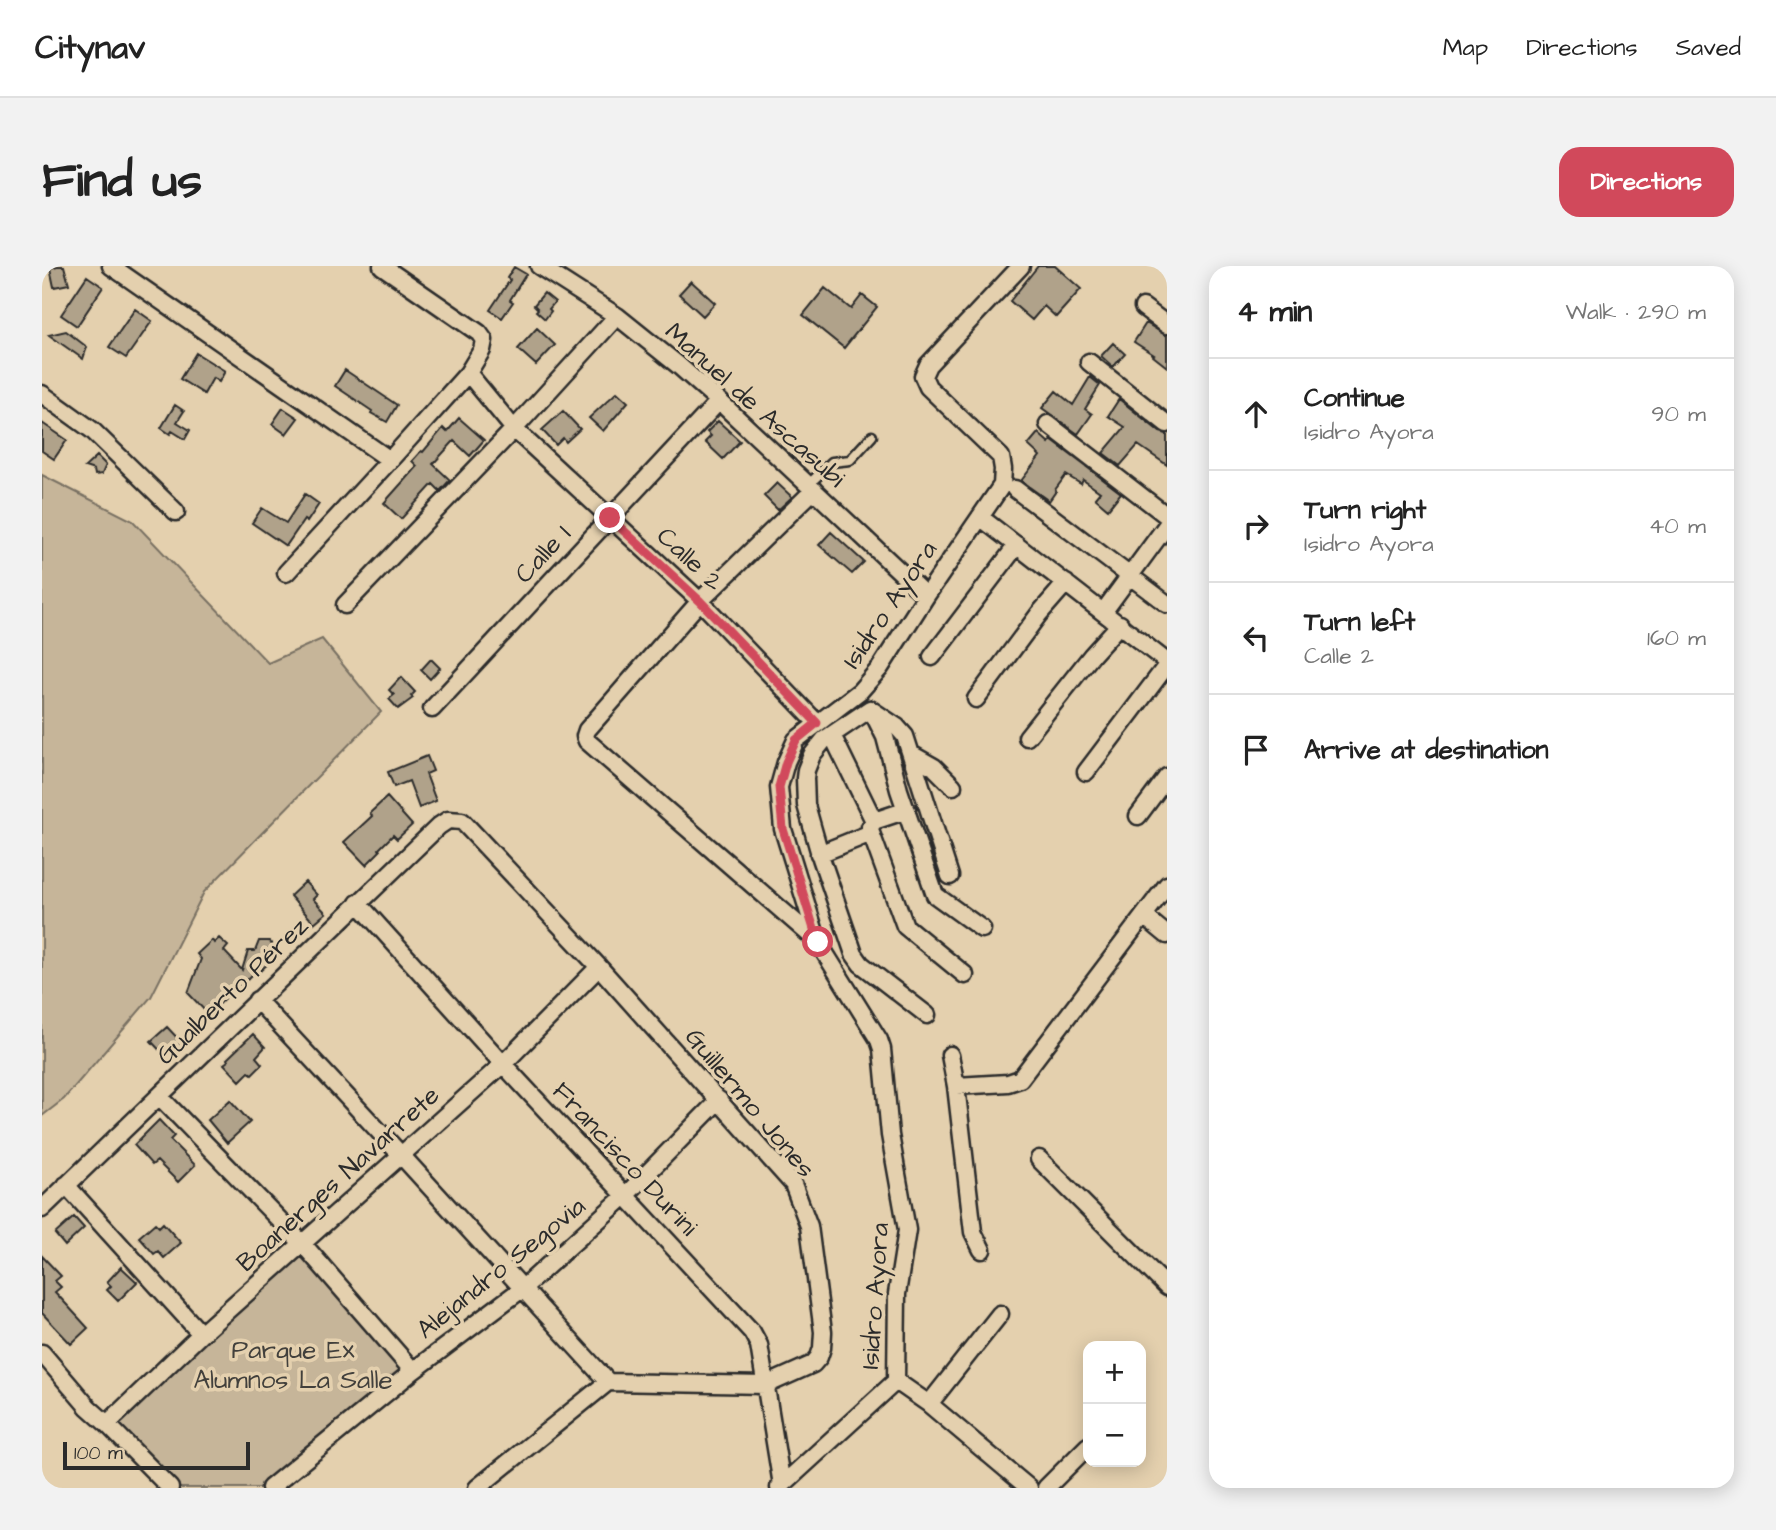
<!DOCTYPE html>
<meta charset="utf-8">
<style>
:root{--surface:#fff;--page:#f2f2f2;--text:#222;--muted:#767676;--line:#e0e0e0;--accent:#d1495b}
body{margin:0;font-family:"Architects Daughter",sans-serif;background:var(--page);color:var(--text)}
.controls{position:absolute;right:21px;bottom:21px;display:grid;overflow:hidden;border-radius:14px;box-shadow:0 4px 18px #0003}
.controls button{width:63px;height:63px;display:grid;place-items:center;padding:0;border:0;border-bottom:2px solid var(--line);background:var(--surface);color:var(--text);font:35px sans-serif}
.scale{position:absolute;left:21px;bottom:18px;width:187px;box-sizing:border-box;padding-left:7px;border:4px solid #2b2b2b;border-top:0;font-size:19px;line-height:24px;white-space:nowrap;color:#2b2b2b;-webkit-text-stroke:5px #e4d0ae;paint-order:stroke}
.stop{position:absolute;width:21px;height:21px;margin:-16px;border:5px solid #d1495b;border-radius:50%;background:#fff}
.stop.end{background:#d1495b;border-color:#fff;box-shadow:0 2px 7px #0008}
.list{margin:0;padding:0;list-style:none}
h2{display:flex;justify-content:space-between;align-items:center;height:91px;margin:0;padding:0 28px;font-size:30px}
h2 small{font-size:23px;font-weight:400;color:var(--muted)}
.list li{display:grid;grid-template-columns:46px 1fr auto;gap:21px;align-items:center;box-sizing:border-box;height:112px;padding:0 28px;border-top:2px solid var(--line)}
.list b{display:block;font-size:26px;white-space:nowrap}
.list p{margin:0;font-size:23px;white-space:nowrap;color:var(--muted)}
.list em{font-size:23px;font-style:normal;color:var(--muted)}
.icon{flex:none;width:38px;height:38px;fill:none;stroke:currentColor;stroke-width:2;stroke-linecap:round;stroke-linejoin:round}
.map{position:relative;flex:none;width:1125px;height:1222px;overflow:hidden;border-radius:21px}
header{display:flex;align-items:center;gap:42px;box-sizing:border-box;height:98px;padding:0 35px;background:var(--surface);border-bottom:2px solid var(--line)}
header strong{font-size:33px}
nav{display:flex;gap:38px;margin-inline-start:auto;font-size:24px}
.intro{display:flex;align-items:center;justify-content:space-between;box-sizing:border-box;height:168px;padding:0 42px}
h1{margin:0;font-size:49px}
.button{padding:18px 32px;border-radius:21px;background:var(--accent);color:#fff;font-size:24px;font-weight:700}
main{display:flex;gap:42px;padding:0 42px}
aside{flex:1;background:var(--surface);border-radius:21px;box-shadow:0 4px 18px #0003}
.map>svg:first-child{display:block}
.green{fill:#c6b599;stroke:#787062;stroke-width:2}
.building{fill:#b0a28a;stroke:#2b2b2b;stroke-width:2}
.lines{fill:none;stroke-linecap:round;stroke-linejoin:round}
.lane-casing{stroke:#2b2b2b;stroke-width:13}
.street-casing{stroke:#2b2b2b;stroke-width:21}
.lane{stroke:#e4d0ae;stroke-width:8}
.street{stroke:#e4d0ae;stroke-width:16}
.route{stroke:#d1495b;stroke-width:9}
.labels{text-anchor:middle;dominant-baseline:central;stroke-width:7;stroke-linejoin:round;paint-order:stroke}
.street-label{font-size:26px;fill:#2b2b2b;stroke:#e4d0ae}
.park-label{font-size:26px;fill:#42403c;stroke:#e4d0ae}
</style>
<header>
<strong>Citynav</strong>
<nav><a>Map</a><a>Directions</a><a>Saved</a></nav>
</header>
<div class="intro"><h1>Find us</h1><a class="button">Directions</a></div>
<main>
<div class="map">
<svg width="1125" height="1222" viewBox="0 0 1125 1222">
<rect width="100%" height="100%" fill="#e4d0ae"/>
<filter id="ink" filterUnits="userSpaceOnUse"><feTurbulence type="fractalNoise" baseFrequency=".0143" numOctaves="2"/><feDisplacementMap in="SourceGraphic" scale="14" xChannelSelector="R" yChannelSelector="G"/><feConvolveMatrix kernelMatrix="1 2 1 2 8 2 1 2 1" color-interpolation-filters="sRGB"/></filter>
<g filter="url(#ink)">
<!-- green -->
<path class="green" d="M0 209 91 255 226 397 280 373 339 446 162 626 109 731 22 833 0 850Z
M260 977 371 1105 228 1222H130L73 1159Z"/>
<!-- building -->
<path class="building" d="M15 0H22L27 18 12 21 8 2Z
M996 0H1013L1039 23 1014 51 1002 40 990 54 968 35Z
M472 1 484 8 468 34 471 36 460 52 448 44 468 14 465 12Z
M45 10 61 21 35 60 19 49Z
M649 15 673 37 661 50 637 28Z
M783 22 809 43 820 29 835 41 802 82 761 49Z
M502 27 513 36 507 43 509 45 503 53 494 45 496 43 492 39Z
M93 43 110 55 84 92 67 81Z
M1104 57 1125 70V101L1111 90 1112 89 1092 76Z
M495 62 513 79 494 99 476 83Z
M24 65 45 81 41 93 7 69Z
M1071 77 1083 88 1071 101 1059 90Z
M154 87 183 105 177 116 171 112 162 128 138 113Z
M303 104 355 139 345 156 329 147 330 145 293 120Z
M1048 111 1058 119 1043 143 1050 148 1036 168 1000 142 1014 125 1031 139Z
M575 126 586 136 561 165 547 152Z
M1077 133 1118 166 1125 168V199L1096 179 1078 200 1061 187 1083 161 1066 150Z
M133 139 142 145 135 156 148 164 143 173 130 165 128 168 119 162Z
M241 142 256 152 244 168 230 158Z
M521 145 538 163 524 176 521 172 514 179 500 164Z
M417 152 442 174 428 190 412 175 391 198 408 214 398 225 391 218 359 253 342 237 375 200 370 195 379 185 381 186 401 162 405 166Z
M676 155 698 175 681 193 663 176 669 170 665 166Z
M0 157 25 174 12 193 0 185Z
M996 167 1007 177 1009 174 1079 227 1066 243 1053 232 1058 226 1041 214 1039 218 1024 209 1013 224 1014 225 1007 235 979 215 998 190 986 179Z
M55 190 64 199 60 208 53 209 52 204 43 201Z
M735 217 750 231 736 244 722 230Z
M263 228 277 238 265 256 262 254 244 280 210 257 220 242 244 257Z
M789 266 822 296 810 308 777 279Z
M389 393 398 402 388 413 379 404Z
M359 411 373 426 369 430 371 432 356 443 347 433 352 429 347 424Z
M385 490 391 505 384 508 394 535 377 542 367 515 352 521 346 506Z
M345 531 370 559 355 573 351 569 337 583 338 585 324 599 302 576 330 550 328 547Z
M263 616 275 629 271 633 284 647 272 657 248 630Z
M177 672 186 680 182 685 200 704 206 685H213L217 675H227L235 684 227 691 230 694 218 705 216 703 193 726 191 724 167 749 146 727 159 693 155 688 170 674 172 677Z
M125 761 141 778 126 793 109 775Z
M211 768 223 781 214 791 220 798 210 808 207 806 198 815 182 798 186 795 185 793Z
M188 834 208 856 185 877 166 854Z
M117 854 132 870 128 874 153 899 136 916 115 895 110 899 92 879Z
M32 951 42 962 23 980 13 968Z
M113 957 117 961 121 957 139 977 122 992 116 985 112 988 97 971Z
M0 990 19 1010 13 1015 19 1021 13 1026 46 1062 29 1078 0 1047Z
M79 1001 95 1016 76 1035 65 1024 69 1020 65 1016Z"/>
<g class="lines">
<!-- lane casing -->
<g class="lane-casing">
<path id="lane" d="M766 219 790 196 808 194 830 170"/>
</g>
<!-- street casing -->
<g class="street-casing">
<path id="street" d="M69 0 348 194
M497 0 575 50 636 99 677 135 884 330
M1101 41 1125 59
M1047 96 1125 158
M426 107 472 163 658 335 775 457
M0 128 50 164 134 246
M1006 158 1125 250
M973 223 1125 338
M772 224 658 335 545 464 543 470 545 475 774 674
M938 251 1125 396
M244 307 348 194 426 107 440 84 442 74 437 67 340 0
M303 339 472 163 575 50
M1062 345 1125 259
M890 391 975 279
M934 433 997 348 1024 317
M390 443 677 135
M830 445 843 471 857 524 893 629 940 663
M790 469 832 555
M985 471 1050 389 1078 358
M869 488 892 501 911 520
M1044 506 1125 399
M865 544 832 555 828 561 829 567 863 660 923 709
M1096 550 1125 511
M777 588 829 567
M316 637 461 798 710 1066 717 1079 740 1219
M1102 650 1125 669
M215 734 359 889 566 1116
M885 749 819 698 812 688 779 592 764 539 763 512 764 504 770 489 782 474 828 443 855 461 863 470 908 610
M908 789 914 820 931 966 940 984
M914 820 966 817 978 813 1125 619
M118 831 260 977 371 1105
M997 893 1125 1021
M24 919 159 1068
M0 943 397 560 406 554 420 555 557 701 751 918 767 960 781 1066 780 1082 777 1091 771 1098 724 1119 566 1116 435 1222
M0 1087 46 1141 65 1158 128 1222
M854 1115 887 1138 987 1222
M887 1138 958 1048
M65 1158 159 1068 461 798 557 701
M228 1222 371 1105 481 1022 583 930 677 834
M737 1222 854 1115 855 1028 865 964 848 869 840 783 837 774 776 676 741 563 737 521 744 496 754 474 818 425 838 402 884 330 960 219 961 203 959 191 886 121 881 110 886 99 979 0
M1004 1222 1046 1180"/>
</g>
<!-- lane -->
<use href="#lane" class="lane"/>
<!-- street -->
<use href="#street" class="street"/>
</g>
</g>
<g class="lines" filter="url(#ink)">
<!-- route -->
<path class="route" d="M568 252 658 335 775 457 754 474 744 496 737 521 741 563 776 676"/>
</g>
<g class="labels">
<!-- street labels -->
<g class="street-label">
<text transform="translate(713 139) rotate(42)">Manuel de Ascasubi</text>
<text transform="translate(501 288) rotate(-47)">Calle I</text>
<text transform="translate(648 293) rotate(43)">Calle 2</text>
<text transform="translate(848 339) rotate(-56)">Isidro Ayora</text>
<text transform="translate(190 725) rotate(-44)">Gualberto Pérez</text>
<text transform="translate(708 837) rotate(50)">Guillermo Jones</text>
<text transform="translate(583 893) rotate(47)">Francisco Durini</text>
<text transform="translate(296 913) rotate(-42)">Boanerges Navarrete</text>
<text transform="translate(459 1002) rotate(-39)">Alejandro Segovia</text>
<text transform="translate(833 1030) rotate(-86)">Isidro Ayora</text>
</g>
<!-- park labels -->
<g class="park-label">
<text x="251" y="1084">Parque Ex<tspan x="251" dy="30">Alumnos La Salle</tspan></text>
</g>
</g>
</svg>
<div class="controls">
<button>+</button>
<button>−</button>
</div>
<div class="scale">100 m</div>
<div class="stop" style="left:776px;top:676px"></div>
<div class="stop end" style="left:568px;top:252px"></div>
</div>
<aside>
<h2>4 min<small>Walk · 290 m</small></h2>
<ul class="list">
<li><svg class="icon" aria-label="ahead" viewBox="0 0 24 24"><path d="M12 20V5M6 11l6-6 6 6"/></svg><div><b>Continue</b><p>Isidro Ayora</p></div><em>90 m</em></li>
<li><svg class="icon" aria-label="right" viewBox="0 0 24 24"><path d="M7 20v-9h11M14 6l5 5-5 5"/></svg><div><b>Turn right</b><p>Isidro Ayora</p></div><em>40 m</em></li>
<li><svg class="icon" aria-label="left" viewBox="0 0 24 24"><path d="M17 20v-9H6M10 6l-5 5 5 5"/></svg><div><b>Turn left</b><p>Calle 2</p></div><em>160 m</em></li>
<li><svg class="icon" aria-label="arrive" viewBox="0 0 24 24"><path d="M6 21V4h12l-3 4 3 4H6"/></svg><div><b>Arrive at destination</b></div></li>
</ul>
</aside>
</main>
